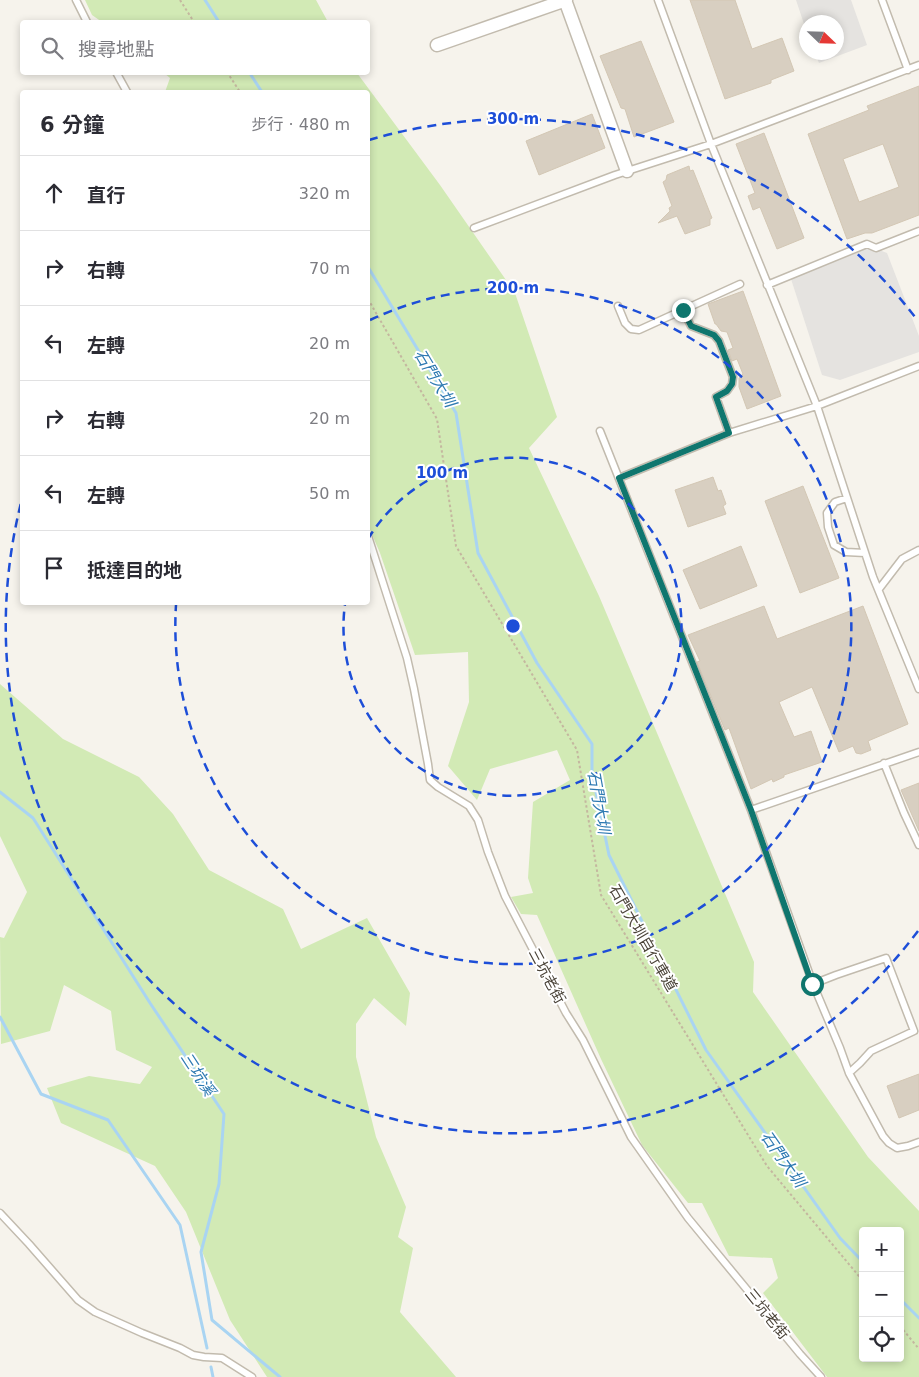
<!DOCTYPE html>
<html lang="zh-TW">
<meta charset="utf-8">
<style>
:root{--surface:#fff;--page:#f2f2f3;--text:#2b2b33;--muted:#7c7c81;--line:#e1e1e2}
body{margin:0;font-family:"DejaVu Sans","Noto Sans TC",sans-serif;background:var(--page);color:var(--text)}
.controls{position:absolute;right:15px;bottom:15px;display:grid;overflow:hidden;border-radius:5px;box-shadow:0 2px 8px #0003}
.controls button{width:45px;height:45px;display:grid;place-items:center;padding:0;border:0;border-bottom:1px solid var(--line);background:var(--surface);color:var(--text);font:25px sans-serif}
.compass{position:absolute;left:799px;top:15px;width:45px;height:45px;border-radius:50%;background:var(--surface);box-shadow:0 2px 8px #0003;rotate:113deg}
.stop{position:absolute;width:15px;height:15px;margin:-11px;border:4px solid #0f766e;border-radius:50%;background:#fff}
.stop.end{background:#0f766e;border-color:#fff;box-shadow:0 1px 5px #0008}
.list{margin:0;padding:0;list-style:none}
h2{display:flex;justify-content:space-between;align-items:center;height:65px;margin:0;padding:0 20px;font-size:21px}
h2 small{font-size:16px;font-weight:400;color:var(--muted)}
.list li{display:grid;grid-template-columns:32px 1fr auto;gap:15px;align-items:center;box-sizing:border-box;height:75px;padding:0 20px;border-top:1px solid var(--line)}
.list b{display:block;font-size:19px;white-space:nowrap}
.list em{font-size:16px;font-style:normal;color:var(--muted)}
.icon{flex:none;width:28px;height:28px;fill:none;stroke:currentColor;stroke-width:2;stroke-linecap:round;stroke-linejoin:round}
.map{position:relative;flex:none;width:919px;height:1377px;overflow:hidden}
.search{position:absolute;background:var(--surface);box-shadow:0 2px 8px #0003;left:20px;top:20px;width:350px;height:55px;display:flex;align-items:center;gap:12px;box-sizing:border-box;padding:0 18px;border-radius:5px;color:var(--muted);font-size:19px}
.panel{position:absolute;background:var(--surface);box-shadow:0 2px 8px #0003;left:20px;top:90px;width:350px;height:515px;border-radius:5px}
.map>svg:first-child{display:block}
.green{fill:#d2eab5;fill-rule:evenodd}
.parking{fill:#e5e3e0}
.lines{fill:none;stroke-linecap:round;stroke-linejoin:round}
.stream{stroke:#a9d4f2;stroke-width:3}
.building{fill:#d8cfc1;stroke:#d3c7b4;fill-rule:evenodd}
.service-casing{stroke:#c2bbae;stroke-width:9}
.minor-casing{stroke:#c2bbae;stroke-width:15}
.path{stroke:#c4b79f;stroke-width:2;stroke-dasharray:2.5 2.5;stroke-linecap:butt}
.service{stroke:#fff;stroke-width:6}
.minor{stroke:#fff;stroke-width:12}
.route{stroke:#0f766e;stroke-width:6}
.ring{fill:none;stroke:#1d4ed8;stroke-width:2.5;stroke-dasharray:9 6}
.labels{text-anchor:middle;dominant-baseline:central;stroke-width:4;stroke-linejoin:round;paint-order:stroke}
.street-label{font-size:15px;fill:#4b4439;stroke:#fff}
.water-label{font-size:16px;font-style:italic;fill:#2e7ab2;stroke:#fff}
.centre{fill:#1d4ed8;stroke:#fff;stroke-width:2.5}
.ring-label{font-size:15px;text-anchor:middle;font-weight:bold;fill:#1d4ed8;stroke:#fff;stroke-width:4;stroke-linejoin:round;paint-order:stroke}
</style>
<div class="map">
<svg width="919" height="1377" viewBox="0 0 919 1377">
<rect width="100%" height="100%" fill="#f6f3ec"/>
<!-- green -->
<path class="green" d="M85 0H316L328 22H102L92 15Z
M164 73H357L440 185 515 293 557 417 529 448 599 596 754 962 753 992 868 1157 919 1211V1377H827L763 1293 778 1278 772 1258 729 1256 702 1203H688L642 1145 601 1059 537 915 521 914 511 897 533 893 528 878 533 802 570 780 557 750 490 769 477 800 448 766 469 702 468 652 415 655 380 553 368 525V92H165L170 78ZM863 1231H900V1358H863Z
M0 684 63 739 139 777 173 814 209 870 283 909 301 949 367 918 410 993 406 1026 374 998 356 1024V1057L376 1137 406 1207 398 1237 413 1248 400 1312 456 1377H267L230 1320 186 1212 155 1166 61 1123 47 1088 89 1076 140 1084 152 1067 116 1050 111 1011 64 985 50 1031 1 1044 0 937 4 938 27 892 0 836Z"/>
<!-- parking -->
<path class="parking" d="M796 0H851L867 45 819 63 815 53 836 52V22H806V30Z
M869 246 887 253 919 336V352L840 380 822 375 791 279Z"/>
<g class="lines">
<!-- stream -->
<path class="stream" d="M205 0 219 22
M249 72 262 92
M368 267 456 413 478 553 537 663 592 744V773L609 855 706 1050 840 1238 863 1262
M0 792 33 818 150 1003 224 1114 219 1184 201 1252 212 1320 280 1377
M0 1017 41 1094 108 1120 180 1225 207 1348
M900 1299 919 1318
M211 1367 213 1377"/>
</g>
<!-- building -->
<path class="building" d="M690 0H735L752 49 782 38 794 71 771 80V83L725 99Z
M641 41 674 122 634 137 625 109 621 108 600 56Z
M919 86V215L872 233H865L847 239 808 134 869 110 867 106ZM883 144 899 187 859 202 843 159Z
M592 114 605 148 539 175 526 141Z
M764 133 804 238 777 249 760 207 753 210 748 196 755 193 736 144Z
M689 166 690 171 693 170 712 218 710 219V225L685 234 677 216 658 223 670 211 669 208 672 206 663 182 666 180 667 175Z
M743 291 781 396 747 409 739 387V378L743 374 737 359 732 361 728 350 733 348 727 332 721 331 716 324H715L708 304Z
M713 477 718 491 721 490 726 504 723 506 726 514 688 527 675 490Z
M803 486 839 578 800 593 765 501Z
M741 546 757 586 700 609 683 570Z
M764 606 777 639 863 606 908 724 868 741 871 750 861 754 856 753 853 746 839 752 812 687 779 702 794 737 811 731 822 762 784 775V777L773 782 772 779 751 789 729 728 725 730 697 662 700 661 688 635Z
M919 783V831L901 790Z
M919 1074V1110L899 1118 887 1086Z"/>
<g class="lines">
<!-- service casing -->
<g class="service-casing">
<path id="service" d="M76 0 87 22
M658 0 711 144 817 406 873 577 919 689
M882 0 908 70
M116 72 127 92
M474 228 615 175 711 144 919 65
M767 285 867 244 876 248 919 231
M618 306 625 323 631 329 639 330 740 284
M683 310 691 326 714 335 719 341 733 377 732 384 727 391 716 397 729 433 817 406 919 366
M600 431 751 810 813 984 840 1048 849 1073 883 1136 889 1143 897 1148 908 1146 919 1142
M619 478 729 433
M847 498 835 502 827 513 828 527 834 545 846 552 865 553
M368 536 407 658 414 689 428 764 430 780 438 787 469 806 478 820 488 852 505 896 566 1013 583 1040 631 1137 688 1218 800 1354 821 1377
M879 589 902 559 919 550
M884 763 904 813 919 845
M751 810 919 752
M813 984 836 975 886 958 914 1031 871 1051 860 1063 849 1073
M0 1213 29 1244 78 1300 95 1312 142 1333 180 1348 193 1355 204 1357 222 1358 252 1377"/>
</g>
<!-- minor casing -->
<g class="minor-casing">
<path id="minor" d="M565 0 627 171
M437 45 566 0"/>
</g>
<!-- path -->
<path class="path" d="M180 0 194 22
M227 72 240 92
M368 299 437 419 456 546 577 750 601 895 767 1166 863 1281
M900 1326 919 1349"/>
<!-- service -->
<use href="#service" class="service"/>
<!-- minor -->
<use href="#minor" class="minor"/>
</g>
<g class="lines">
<!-- route -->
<path class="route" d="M683 310 691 326 714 335 719 341 733 377 732 384 727 391 716 397 729 433 619 478 751 810 812 984"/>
</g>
<!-- distance rings -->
<g class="ring">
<path d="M368 539A169 169 0 1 1 345 604"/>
<path d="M370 320A338 338 0 1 1 176 605"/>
<path d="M918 931A507 507 0 0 1 22 499M369 140A507 507 0 0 1 918 321"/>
</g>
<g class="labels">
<!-- street labels -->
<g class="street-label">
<text transform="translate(643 938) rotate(60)">石門大圳自行車道</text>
<text transform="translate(547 976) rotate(62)">三坑老街</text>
<text transform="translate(767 1314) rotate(51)">三坑老街</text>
</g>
<!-- water labels -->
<g class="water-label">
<text transform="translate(435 378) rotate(59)">石門大圳</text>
<text transform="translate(599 802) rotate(80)">石門大圳</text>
<text transform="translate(198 1074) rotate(57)">三坑溪</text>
<text transform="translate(783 1159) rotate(55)">石門大圳</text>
</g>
</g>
<circle cx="513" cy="626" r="8" class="centre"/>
<g class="ring-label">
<text x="513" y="124">300 m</text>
<text x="513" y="293">200 m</text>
<text x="442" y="478">100 m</text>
</g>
</svg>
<div class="controls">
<button>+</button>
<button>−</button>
<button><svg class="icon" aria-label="locate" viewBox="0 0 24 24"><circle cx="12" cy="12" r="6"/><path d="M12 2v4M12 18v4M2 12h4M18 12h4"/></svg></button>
</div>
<svg class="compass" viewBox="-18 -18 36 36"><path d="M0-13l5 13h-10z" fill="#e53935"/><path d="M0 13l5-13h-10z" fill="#7c7c81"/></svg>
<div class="stop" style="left:812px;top:984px"></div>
<div class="stop end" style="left:683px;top:310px"></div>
<div class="search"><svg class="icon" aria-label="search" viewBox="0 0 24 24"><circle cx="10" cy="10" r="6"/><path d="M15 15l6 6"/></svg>搜尋地點</div>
<section class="panel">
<h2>6 分鐘<small>步行 · 480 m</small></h2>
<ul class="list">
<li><svg class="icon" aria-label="ahead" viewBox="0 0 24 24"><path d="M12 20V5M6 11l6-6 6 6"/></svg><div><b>直行</b></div><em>320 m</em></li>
<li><svg class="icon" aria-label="right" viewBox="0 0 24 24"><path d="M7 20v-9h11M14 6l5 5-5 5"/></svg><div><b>右轉</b></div><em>70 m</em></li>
<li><svg class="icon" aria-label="left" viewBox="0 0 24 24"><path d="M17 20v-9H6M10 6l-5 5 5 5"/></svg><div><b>左轉</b></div><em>20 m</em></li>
<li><svg class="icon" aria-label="right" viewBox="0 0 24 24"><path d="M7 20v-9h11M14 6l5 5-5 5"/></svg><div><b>右轉</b></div><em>20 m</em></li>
<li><svg class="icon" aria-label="left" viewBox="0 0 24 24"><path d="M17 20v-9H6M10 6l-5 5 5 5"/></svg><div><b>左轉</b></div><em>50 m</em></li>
<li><svg class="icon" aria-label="arrive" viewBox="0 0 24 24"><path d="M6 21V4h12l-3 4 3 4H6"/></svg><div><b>抵達目的地</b></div></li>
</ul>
</section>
</div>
